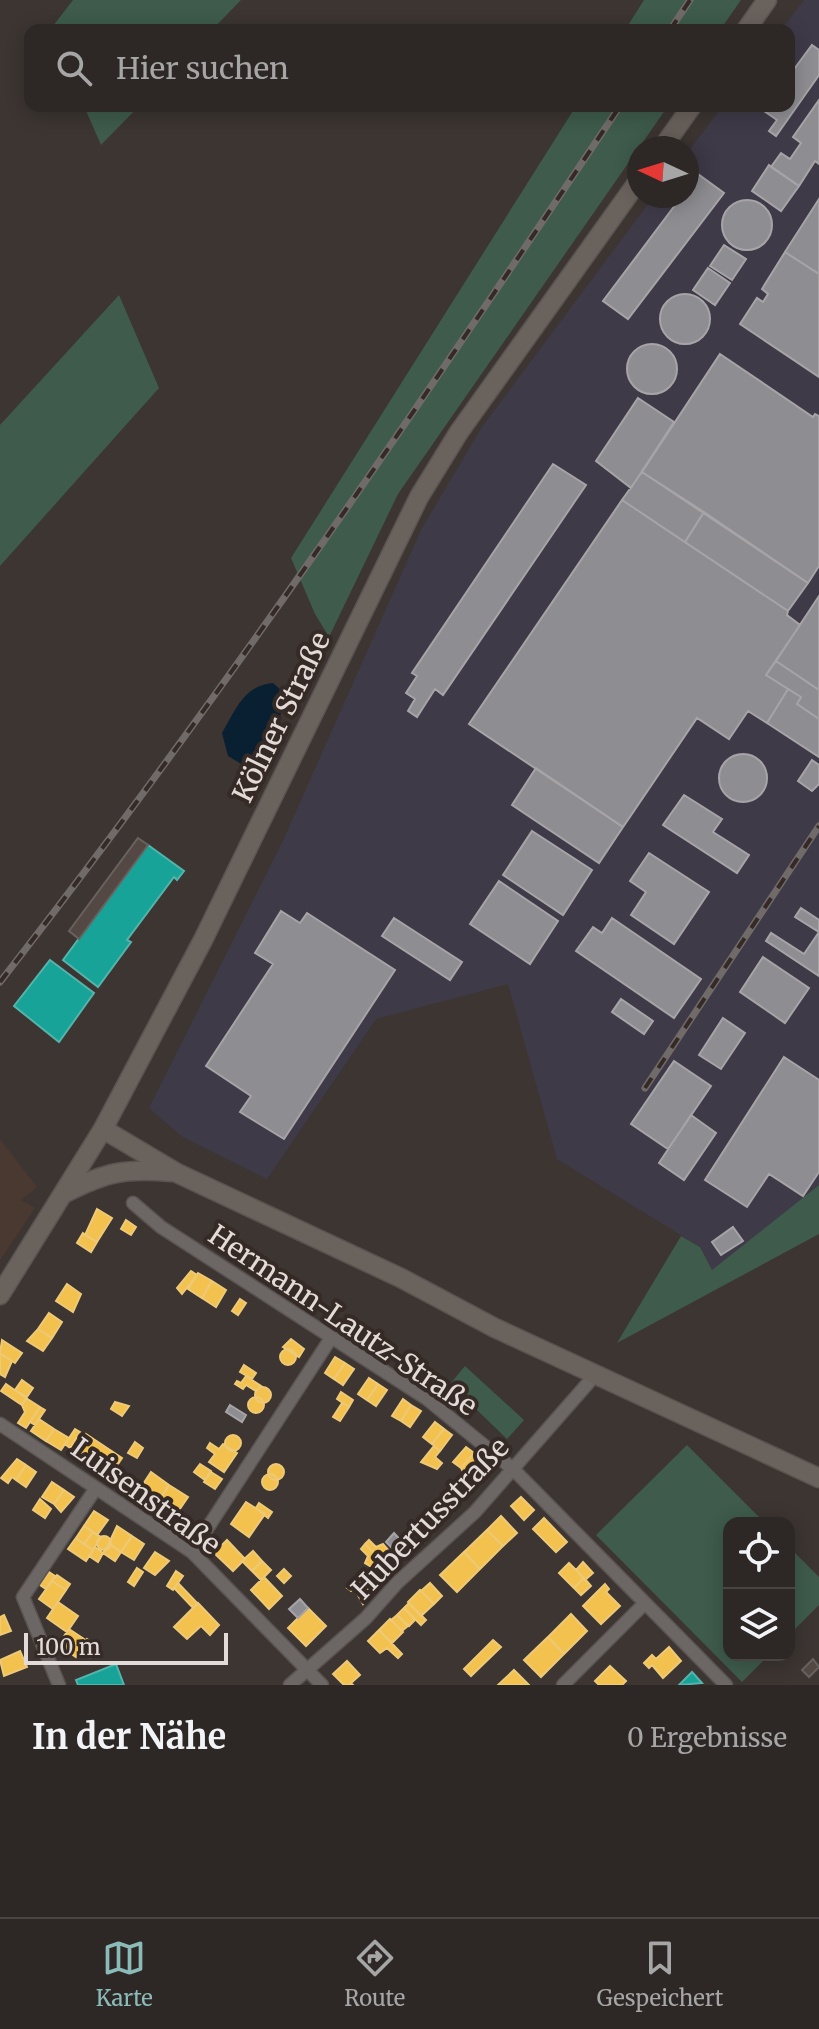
<!DOCTYPE html>
<html lang="de">
<meta charset="utf-8">
<style>
:root{--surface:#2d2826;--page:#35302e;--text:#f1f3f6;--muted:#a7a6a7;--line:#484443;--accent:#8bbbb9}
body{margin:0;font-family:Merriweather,serif;background:var(--page);color:var(--text)}
.controls{position:absolute;right:24px;bottom:24px;display:grid;overflow:hidden;border-radius:16px;box-shadow:0 4px 20px #0003}
.controls button{width:72px;height:72px;display:grid;place-items:center;padding:0;border:0;border-bottom:2px solid var(--line);background:var(--surface);color:var(--text);font:40px sans-serif}
.compass{position:absolute;left:627px;top:136px;width:72px;height:72px;border-radius:50%;background:var(--surface);box-shadow:0 4px 20px #0003;rotate:274deg}
.scale{position:absolute;left:24px;bottom:20px;width:204px;box-sizing:border-box;padding-left:8px;border:4px solid #e3dbd8;border-top:0;font-size:22px;line-height:28px;white-space:nowrap;color:#e3dbd8;-webkit-text-stroke:6px #352a25;paint-order:stroke}
.list{margin:0;padding:0;list-style:none}
h2{display:flex;justify-content:space-between;align-items:center;height:104px;margin:0;padding:0 32px;font-size:34px}
h2 small{font-size:26px;font-weight:400;color:var(--muted)}
.icon{flex:none;width:44px;height:44px;fill:none;stroke:currentColor;stroke-width:2;stroke-linecap:round;stroke-linejoin:round}
.map{position:relative;flex:none;width:819px;height:1685px;overflow:hidden}
.search{position:absolute;background:var(--surface);box-shadow:0 4px 20px #0003;left:24px;right:24px;top:24px;height:88px;display:flex;align-items:center;gap:20px;box-sizing:border-box;padding:0 28px;border-radius:16px;color:var(--muted);font-size:30px}
.sheet{height:232px;background:var(--surface)}
nav{display:flex;justify-content:space-around;align-items:center;box-sizing:border-box;height:112px;border-top:2px solid var(--line);background:var(--surface);font-size:22px;color:var(--muted)}
nav a{display:grid;justify-items:center;gap:4px}
nav .on{color:var(--accent)}
.map>svg:first-child{display:block}
.commercial{fill:#4a3931}
.industrial{fill:#3f3a48}
.green{fill:#3e5b4b}
.water{fill:#082032}
.homes{fill:#f2c14e;stroke:#eec977;stroke-width:2}
.public{fill:#17a398;stroke:#54b4ab;stroke-width:2}
.industry{fill:#8d8d92;stroke:#a7a4a7;stroke-width:2}
.building{fill:#534843;stroke:#68625f;stroke-width:2}
.lines{fill:none;stroke-linecap:round;stroke-linejoin:round}
.minor-casing{stroke:#595351;stroke-width:15}
.secondary-casing{stroke:#595351;stroke-width:21}
.minor{stroke:#6c6765;stroke-width:12}
.secondary{stroke:#6a625c;stroke-width:18}
.rail-casing{stroke:#706b69;stroke-width:7}
.rail{stroke:#352a25;stroke-width:4;stroke-dasharray:12;stroke-linecap:butt}
.labels{text-anchor:middle;dominant-baseline:central;stroke-width:8;stroke-linejoin:round;paint-order:stroke}
.street-label{font-size:28px;fill:#e3dbd8;stroke:#352a25}
</style>
<div class="map">
<svg width="819" height="1685" viewBox="0 0 819 1685">
<rect width="100%" height="100%" fill="#3c3532"/>
<!-- commercial -->
<path class="commercial" d="M0 1139 37 1187 21 1200 35 1208 0 1260Z"/>
<!-- industrial -->
<path class="industrial" d="M804 0H819V1185L712 1271 700 1247 557 1159 508 984 376 1019 267 1179 181 1136 149 1108 282 843 422 528 482 427 654 196H687V153L723 106H789V30H781Z"/>
<!-- green -->
<path class="green" d="M73 0H241L212 30H50Z
M644 0H741L720 30H625Z
M84 106H139L101 145Z
M576 106H668L398 494 329 637 315 614 291 558Z
M119 295 159 388 0 566V425Z
M819 1185V1234L617 1343 681 1236 700 1247 712 1270Z
M465 1366 524 1420 507 1439 450 1384Z
M687 1445 765 1523H729V1655H769L742 1682 596 1535Z
M789 1547 819 1577V1605L789 1635Z"/>
<!-- water -->
<path class="water" d="M273 683 283 692 282 711 260 765 248 768 228 756 222 733C235 711 244 685 273 683Z"/>
<!-- homes -->
<path class="homes" d="M97 1209 112 1218 97 1242 85 1235Z
M126 1220 136 1227 131 1235 121 1229Z
M83 1233 97 1242 91 1252 77 1243Z
M191 1271 197 1275 182 1294 177 1288Z
M198 1273 212 1281 202 1298 188 1289Z
M212 1281 226 1290 216 1307 202 1298Z
M67 1284 81 1294 73 1312 56 1301Z
M240 1299 246 1303 238 1315 232 1311Z
M49 1313 62 1322 52 1338 38 1329Z
M38 1329 52 1338 43 1351 27 1341Z
M291 1339 304 1349 299 1357 283 1347Z
M2 1340 22 1353 15 1363 0 1353Z
M280 1357a8 8 0 1 1 16 0a8 8 0 1 1-16 0Z
M0 1353 12 1361 5 1377 0 1374Z
M335 1357 345 1363 334 1379 325 1373Z
M345 1363 354 1369 343 1385 334 1379Z
M244 1365 256 1373 252 1379 240 1372Z
M246 1376 261 1386 256 1391 246 1385 243 1389 235 1384 237 1381 241 1383Z
M369 1378 378 1384 367 1400 358 1394Z
M22 1380 33 1388 27 1397 15 1390Z
M6 1384 26 1398 22 1405 1 1391Z
M378 1384 387 1390 376 1406 367 1400Z
M255 1395a8 8 0 1 1 16 0a8 8 0 1 1-16 0Z
M341 1392 353 1400 349 1407 337 1399Z
M248 1405a8 8 0 1 1 16 0a8 8 0 1 1-16 0Z
M26 1398 40 1407 26 1428 18 1423 25 1412 22 1405Z
M403 1399 411 1405 401 1421 392 1416Z
M115 1402 129 1406 122 1416 111 1409Z
M342 1403 349 1407 340 1421 333 1417Z
M411 1405 421 1411 410 1427 401 1421Z
M40 1407 45 1410 35 1425 30 1422Z
M39 1419 54 1429 46 1441 31 1431Z
M435 1422 444 1429 432 1444 423 1437Z
M54 1429 69 1438 61 1450 46 1441Z
M75 1429 80 1432 70 1448 65 1444Z
M444 1429 452 1435 440 1451 432 1444Z
M86 1434 122 1458 112 1473 76 1450Z
M225 1443a8 8 0 1 1 16 0a8 8 0 1 1-16 0Z
M135 1442 143 1448 137 1458 128 1453Z
M210 1443 219 1449 223 1444 237 1453 224 1472 209 1462 215 1454 207 1448Z
M434 1446 440 1451 435 1457 442 1463 437 1469 421 1462Z
M466 1447 474 1453 461 1468 453 1462Z
M474 1453 483 1460 467 1480 461 1468Z
M17 1459 26 1465 16 1480 12 1477 8 1483 1 1478Z
M268 1472a8 8 0 1 1 16 0a8 8 0 1 1-16 0Z
M200 1464 211 1471 205 1480 194 1472Z
M26 1465 36 1472 26 1487 16 1480Z
M151 1472 169 1485 157 1504 138 1492Z
M211 1472 222 1479 215 1489 204 1482Z
M262 1482a8 8 0 1 1 16 0a8 8 0 1 1-16 0Z
M52 1482 64 1490 54 1504 42 1497Z
M169 1485 188 1497 175 1516 157 1504Z
M64 1490 74 1497 61 1512 54 1504Z
M521 1497 534 1510 524 1520 511 1506Z
M40 1499 51 1509 45 1518 33 1510Z
M246 1502 265 1514 249 1537 231 1524Z
M259 1503 272 1512 268 1518 256 1508Z
M94 1511 108 1520 97 1535 84 1526Z
M501 1516 517 1533 503 1546 487 1530Z
M544 1518 567 1542 556 1552 533 1529Z
M84 1526 93 1532 84 1544 76 1538Z
M117 1526 132 1536 121 1552 109 1543Z
M487 1530 503 1546 480 1569 464 1552Z
M93 1532 101 1537 93 1550 84 1544Z
M97 1543a7 7 0 1 1 14 0a7 7 0 1 1-14 0Z
M132 1536 144 1544 134 1560 121 1552Z
M76 1538 93 1550 86 1561 68 1549Z
M227 1540 245 1559 233 1571 214 1553Z
M369 1540 376 1547 383 1544 390 1552 392 1557 385 1564 365 1544Z
M109 1544 121 1552 115 1561 103 1553Z
M365 1544 385 1564 378 1571 365 1563 368 1556 361 1549Z
M95 1547 103 1553 98 1562 89 1556Z
M253 1551 262 1561 252 1571 242 1561Z
M155 1552 169 1561 155 1575 144 1568Z
M464 1552 480 1569 457 1592 440 1575Z
M262 1561 271 1570 261 1580 252 1571Z
M583 1562 593 1573 585 1580 576 1570Z
M569 1563 584 1578 574 1588 559 1573Z
M137 1568 143 1572 134 1586 128 1582Z
M284 1569 291 1576 284 1583 277 1576Z
M176 1571 183 1576 173 1590 167 1586Z
M49 1572 55 1576 46 1589 40 1585Z
M57 1575 70 1584 66 1590 52 1581Z
M264 1577 282 1596 269 1609 251 1590Z
M584 1578 591 1586 581 1595 574 1588Z
M356 1579 373 1594 363 1604 354 1588 351 1591 347 1588Z
M52 1581 66 1590 53 1609 39 1599Z
M178 1583 198 1604 193 1608 174 1588Z
M430 1583 442 1596 434 1604 421 1591Z
M605 1584 609 1589 606 1592 620 1606 601 1624 583 1606Z
M420 1590 434 1604 421 1616 408 1602Z
M58 1602 78 1616 67 1632 47 1618Z
M198 1603 219 1625 210 1635 201 1626 187 1639 174 1627Z
M409 1603 426 1620 421 1625 404 1608Z
M308 1608 326 1626 306 1646 288 1628Z
M404 1608 415 1620 409 1626 397 1615Z
M571 1614 587 1631 564 1654 548 1637Z
M4 1615 11 1631 0 1635V1617Z
M397 1615 408 1626 402 1631 391 1620Z
M390 1619 403 1632 392 1643 379 1630Z
M69 1629 87 1641 76 1657 58 1645Z
M379 1630 402 1654 398 1658 387 1648 380 1653 368 1641Z
M548 1637 564 1654 541 1677 524 1660Z
M87 1639 98 1647 90 1657 81 1650Z
M493 1640 501 1647 471 1676 464 1669Z
M669 1647 681 1661 663 1678 652 1665 649 1668 644 1663 652 1655 656 1659Z
M20 1651 27 1667 4 1676 0 1660Z
M347 1661 360 1675 351 1683 353 1685H344L333 1674Z
M610 1666 626 1681 622 1685H599L595 1681Z
M514 1670 529 1685H498Z"/>
<!-- public -->
<path class="public" d="M148 845 184 871 177 880 174 877 127 940 131 942 98 987 63 960Z
M50 960 94 993 59 1042 14 1006Z
M116 1664 124 1685H78L76 1680Z
M692 1672 702 1683 679 1685Z"/>
<!-- industry -->
<path class="industry" d="M812 45 819 50V75L776 136 769 131 777 120 764 111 767 106H789V76Z
M819 100V164L815 161 799 186 771 167 781 153 790 159 801 143 793 137Z
M769 165 799 186 781 211 752 191Z
M698 174 724 193 628 319 603 301 682 196H687V189Z
M819 199V274L785 252Z
M722 225a25 25 0 1 1 50 0a25 25 0 1 1-50 0Z
M724 245 746 259 732 280 710 266Z
M785 252 819 274V377L740 324 757 298 763 302 768 294 762 289Z
M708 268 730 283 715 305 693 290Z
M660 319a25 25 0 1 1 50 0a25 25 0 1 1-50 0Z
M627 369a25 25 0 1 1 50 0a25 25 0 1 1-50 0Z
M720 354 813 417 815 414 819 416V566L808 583 642 472Z
M638 398 674 422 631 488 596 461Z
M553 464 586 485 443 695 435 689 417 717 408 711 415 699 406 693 417 676 412 673Z
M642 472 704 512 685 542 622 500Z
M622 500 788 611 787 615 800 625 766 675 788 689 767 723 748 711 729 739 697 718 623 827 469 724Z
M704 512 808 583 788 611 685 542Z
M819 596V690L776 661Z
M776 661 819 690V719L797 704 801 697 766 675Z
M788 689 801 697 797 704 819 719V757L767 723Z
M719 778a24 24 0 1 1 48 0a24 24 0 1 1-48 0Z
M812 760 819 765V784L812 791 798 781Z
M536 768 623 827 599 863 512 805Z
M684 795 722 819 713 832 749 855 737 873 663 825Z
M532 831 592 870 563 915 503 875Z
M649 853 709 892 674 944 631 915 646 892 630 881Z
M499 881 558 921 530 964 470 924Z
M801 908 819 920V932L795 917Z
M281 911 300 923 307 913 395 970 284 1139 240 1112 251 1096 206 1066 273 964 255 953Z
M394 918 462 962 450 980 382 936Z
M612 918 701 979 674 1018 576 951 593 927 602 933Z
M819 932V976L766 941 771 933 804 954Z
M763 957 809 988 785 1023 740 992Z
M621 999 653 1021 644 1034 612 1012Z
M723 1018 745 1033 721 1069 699 1055Z
M784 1057 819 1080V1172L803 1196 769 1174 747 1207 705 1180Z
M674 1061 711 1086 668 1149 631 1124Z
M691 1115 716 1133 684 1180 659 1163Z
M733 1227 743 1241 721 1255 712 1242Z
M230 1405 246 1415 242 1422 226 1412Z
M394 1533 404 1544 396 1552 386 1542Z
M300 1599 308 1608 298 1618 289 1609Z"/>
<!-- building -->
<path class="building" d="M138 838 148 845 79 939 69 931Z
M813 1659 819 1667 809 1677 802 1670Z"/>
<g class="lines">
<!-- minor casing -->
<g class="minor-casing">
<path id="minor" d="M133 1203 161 1227 427 1399 513 1469 726 1685
M0 1424 192 1552 322 1685
M192 1552 331 1338
M59 1685 23 1597 96 1488
M290 1685 366 1618 397 1583 475 1512 596 1374
M563 1685 645 1603"/>
</g>
<!-- secondary casing -->
<g class="secondary-casing">
<path id="secondary" d="M746 30 767 0
M662 148 692 106
M103 1129 177 1173 401 1278 495 1328 819 1478
M65 1193C106 1172 125 1168 171 1172
M0 1295 103 1129 203 940 419 497 459 432 639 180"/>
</g>
<!-- minor -->
<use href="#minor" class="minor"/>
<!-- secondary -->
<use href="#secondary" class="secondary"/>
<!-- rail casing -->
<g class="rail-casing">
<path id="rail" d="M670 30 690 0
M0 982C220 700 421 403 620 106
M645 1088 819 826"/>
</g>
<!-- rail -->
<use href="#rail" class="rail"/>
</g>
<g class="labels">
<!-- street labels -->
<g class="street-label">
<text transform="translate(281 717) rotate(-64)">Kölner Straße</text>
<text transform="translate(343 1320) rotate(34)">Hermann-Lautz-Straße</text>
<text transform="translate(146 1496) rotate(36)">Luisenstraße</text>
<text transform="translate(430 1518) rotate(-46)">Hubertusstraße</text>
</g>
</g>
</svg>
<div class="controls">
<button><svg class="icon" aria-label="locate" viewBox="0 0 24 24"><circle cx="12" cy="12" r="6"/><path d="M12 2v4M12 18v4M2 12h4M18 12h4"/></svg></button>
<button><svg class="icon" aria-label="layers" viewBox="0 0 24 24"><path d="M12 4l9 5-9 5-9-5zM3 14l9 5 9-5"/></svg></button>
</div>
<svg class="compass" viewBox="-18 -18 36 36"><path d="M0-13l5 13h-10z" fill="#e53935"/><path d="M0 13l5-13h-10z" fill="#a7a6a7"/></svg>
<div class="scale">100 m</div>
<div class="search"><svg class="icon" aria-label="search" viewBox="0 0 24 24"><circle cx="10" cy="10" r="6"/><path d="M15 15l6 6"/></svg>Hier suchen</div>
</div>
<section class="sheet">
<h2>In der Nähe<small>0 Ergebnisse</small></h2>
<ul class="list">
</ul>
</section>
<nav>
<a class="on"><svg class="icon" aria-label="map" viewBox="0 0 24 24"><path d="M3 6l6-2 6 2 6-2v14l-6 2-6-2-6 2zM9 4v14M15 6v14"/></svg>Karte</a>
<a><svg class="icon" aria-label="directions" viewBox="0 0 24 24"><path d="M12 3l9 9-9 9-9-9zM9 14v-3h6M13 9l2 2-2 2"/></svg>Route</a>
<a><svg class="icon" aria-label="saved" viewBox="0 0 24 24"><path d="M7 4h10v16l-5-4-5 4z"/></svg>Gespeichert</a>
</nav>
